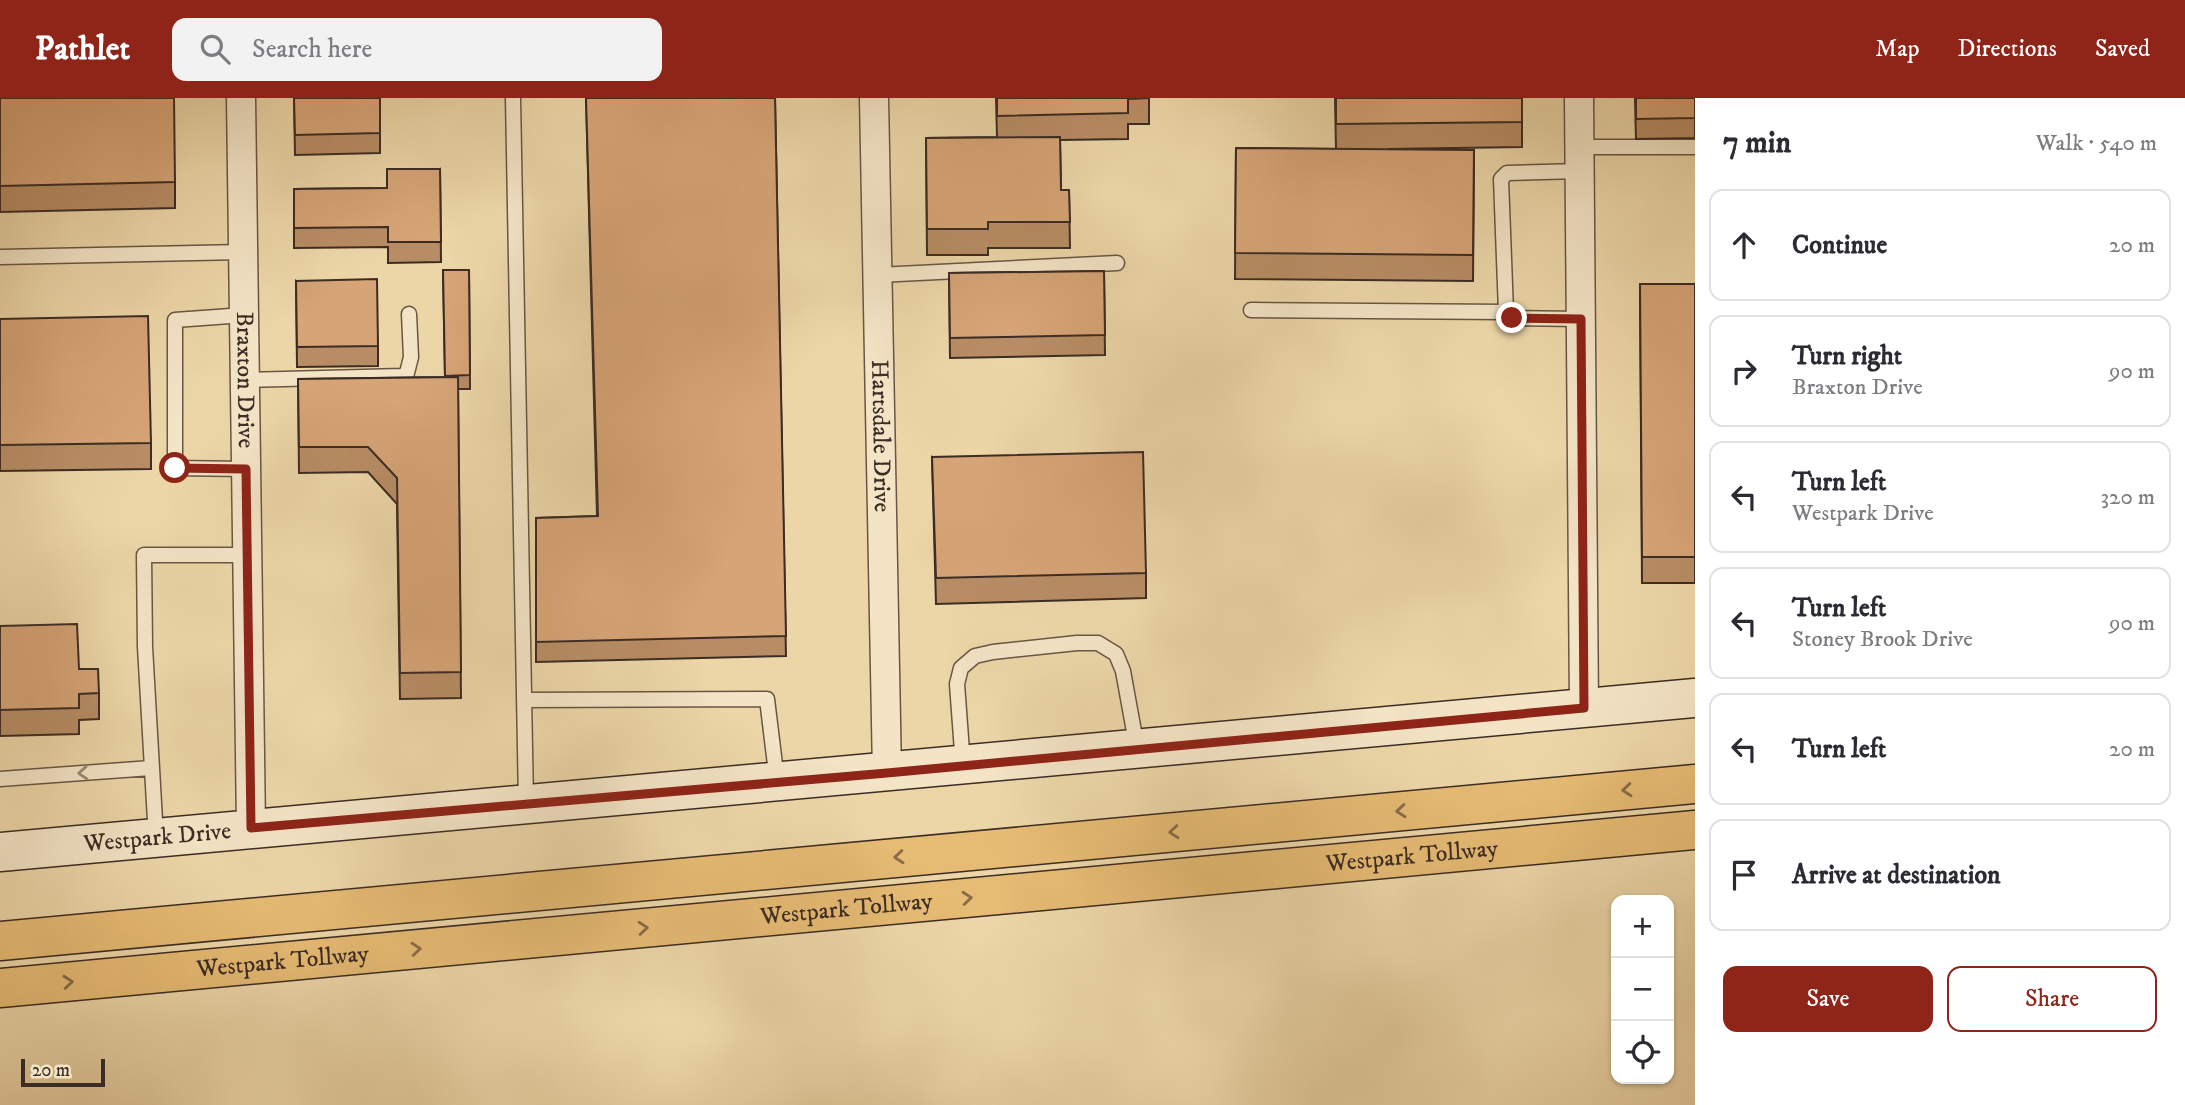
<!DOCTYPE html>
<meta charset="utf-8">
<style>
:root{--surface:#fff;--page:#f2f2f3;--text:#2b2b33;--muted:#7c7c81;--line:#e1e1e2;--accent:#8f2418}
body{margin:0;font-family:"IM FELL DW Pica",serif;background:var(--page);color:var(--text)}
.controls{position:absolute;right:21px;bottom:21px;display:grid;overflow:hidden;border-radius:14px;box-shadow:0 2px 5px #0004}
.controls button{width:63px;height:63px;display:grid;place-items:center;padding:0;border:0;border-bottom:2px solid var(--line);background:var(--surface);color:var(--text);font:35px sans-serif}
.scale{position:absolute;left:21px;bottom:18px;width:84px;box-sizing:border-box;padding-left:7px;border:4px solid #3c2c24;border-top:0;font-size:19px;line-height:24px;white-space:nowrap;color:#3c2c24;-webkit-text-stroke:5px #f3e4c6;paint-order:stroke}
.stop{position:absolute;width:21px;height:21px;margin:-16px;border:5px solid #8f2418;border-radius:50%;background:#fff}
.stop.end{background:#8f2418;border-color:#fff;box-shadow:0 2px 7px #0008}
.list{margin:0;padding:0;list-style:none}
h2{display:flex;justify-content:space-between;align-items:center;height:91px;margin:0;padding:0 28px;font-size:30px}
h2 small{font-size:23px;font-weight:400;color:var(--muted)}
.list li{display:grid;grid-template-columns:46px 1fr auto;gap:21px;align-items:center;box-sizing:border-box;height:112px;margin:0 14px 14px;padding:0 14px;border:2px solid var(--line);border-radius:14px}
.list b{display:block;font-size:26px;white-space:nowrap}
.list p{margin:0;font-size:23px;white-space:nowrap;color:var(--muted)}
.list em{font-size:23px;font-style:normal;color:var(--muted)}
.actions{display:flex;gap:14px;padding:21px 28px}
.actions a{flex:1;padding:16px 0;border:2px solid var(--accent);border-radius:14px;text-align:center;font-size:24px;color:var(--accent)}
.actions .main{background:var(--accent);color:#fff}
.icon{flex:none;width:38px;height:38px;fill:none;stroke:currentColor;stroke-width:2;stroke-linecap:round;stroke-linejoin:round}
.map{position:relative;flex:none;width:1695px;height:1007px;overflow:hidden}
header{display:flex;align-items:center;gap:42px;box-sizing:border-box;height:98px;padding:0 35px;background:var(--accent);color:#fff}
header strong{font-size:33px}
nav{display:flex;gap:38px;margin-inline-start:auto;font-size:24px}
.search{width:490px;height:63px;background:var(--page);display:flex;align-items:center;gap:18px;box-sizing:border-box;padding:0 24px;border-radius:14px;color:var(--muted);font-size:26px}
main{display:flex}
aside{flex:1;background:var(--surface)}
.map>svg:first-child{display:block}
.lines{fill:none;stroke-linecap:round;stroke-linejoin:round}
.lane-casing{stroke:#685645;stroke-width:17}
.street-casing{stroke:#685645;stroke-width:31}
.secondary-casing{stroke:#3c2c24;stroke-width:41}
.highway-casing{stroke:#3c2c24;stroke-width:41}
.lane{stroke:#f3e4c6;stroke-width:14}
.street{stroke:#f3e4c6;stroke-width:28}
.secondary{stroke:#f3e4c6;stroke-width:38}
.highway{stroke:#e6bb74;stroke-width:38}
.wall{fill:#b88d65;stroke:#3c2c24;stroke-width:2}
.building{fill:#d6a476;stroke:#3c2c24;stroke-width:2}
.oneway{stroke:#988875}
.oneway2{stroke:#886c48}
.route{stroke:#8f2418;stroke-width:9}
.labels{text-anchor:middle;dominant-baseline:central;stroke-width:5;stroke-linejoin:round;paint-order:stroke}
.street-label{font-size:24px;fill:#3c2c24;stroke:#f3e4c6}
</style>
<header>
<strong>Pathlet</strong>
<div class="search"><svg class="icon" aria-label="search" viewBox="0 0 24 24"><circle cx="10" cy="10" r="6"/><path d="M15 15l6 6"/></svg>Search here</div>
<nav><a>Map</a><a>Directions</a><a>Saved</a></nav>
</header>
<main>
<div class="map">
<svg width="1695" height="1007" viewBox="0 0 1695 1007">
<rect width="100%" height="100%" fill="#ecd6a8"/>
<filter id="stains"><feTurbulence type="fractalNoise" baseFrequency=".00286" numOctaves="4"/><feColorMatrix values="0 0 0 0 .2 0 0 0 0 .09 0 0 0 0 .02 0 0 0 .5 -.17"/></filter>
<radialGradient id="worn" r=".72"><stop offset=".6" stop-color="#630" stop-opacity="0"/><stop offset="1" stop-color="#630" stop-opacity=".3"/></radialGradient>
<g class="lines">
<!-- lane casing -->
<g class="lane-casing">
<path id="lane" d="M513 0 526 705
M1579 49H1695
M1580 73 1507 75 1501 81 1506 214 1512 220 1581 221
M0 159 243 154
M878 177 1117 165
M1251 212 1506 214
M244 217 175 222V370L246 371
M245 282 402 278 407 275 411 259 409 216
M524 602 767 601 777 683
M963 667 957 586 961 570 975 558 993 554 1077 545H1098L1116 556 1123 573 1137 650
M0 681 151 670
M156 740 145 549 144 457H247"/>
</g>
<!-- street casing -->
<g class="street-casing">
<g id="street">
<path id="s1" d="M241 0 251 730"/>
<path id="s2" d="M874 0 887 675"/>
<path d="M1579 0 1584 610"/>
</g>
</g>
<!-- secondary casing -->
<g class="secondary-casing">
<g id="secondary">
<path id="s3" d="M0 754 1695 600"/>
</g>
</g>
<!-- highway casing -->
<g class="highway-casing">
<g id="highway">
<path d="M0 843 1695 686"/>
<path id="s4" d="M0 890 1695 732"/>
</g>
</g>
<!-- lane -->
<use href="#lane" class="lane"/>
<!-- street -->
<use href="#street" class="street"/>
<!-- secondary -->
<use href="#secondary" class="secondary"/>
<!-- highway -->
<use href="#highway" class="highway"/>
</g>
<!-- wall -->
<path class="wall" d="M0 0 175 84V110L0 114Z
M294 0H380V55L295 57Z
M586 0H775L786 558 536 564V420L597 418Z
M996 0H1149V26H1128V41L1060 42 1061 92H1069L1070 150H988V157H927L926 40 997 39Z
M1335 0H1522V49L1388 51 1474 52 1473 183 1235 181 1236 50 1336 51Z
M1635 0H1695V40L1636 41Z
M440 71 441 164 388 165V149L294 150V91L387 90Z
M443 172H469L470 291H458L461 600 400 601 397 406 368 374 299 375 298 281 445 279Z
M1104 173 1105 257 950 260 949 175Z
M296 183 378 248V268L297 269Z
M1640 186H1695V485H1642Z
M0 221 151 345V371L0 373Z
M932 359 1146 475V500L936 506Z
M0 528 79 571 99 595V621L79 622V636L0 638Z"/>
<!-- building -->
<path class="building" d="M0 0H174L175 84 0 88Z
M294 0H380V35L295 37Z
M586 0H775L786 538 536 544V420L598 418Z
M997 0H1149L1128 1V15L997 18Z
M1336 0H1522V24L1336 26Z
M1636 0H1695V20L1636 21Z
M1060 39 1061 92H1069L1070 124H988V131H927L926 40Z
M1236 50 1474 52 1473 157 1235 155Z
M387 71H440L441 144H388V129L294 130V91L387 90Z
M443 172H469L470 277 445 278Z
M1104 173 1105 237 950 240 949 175Z
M377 181 378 248 297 249 296 183Z
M1640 186H1695V459H1642Z
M148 218 151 345 0 347V221Z
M458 279 461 574 400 575 397 380 368 349H299L298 281Z
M1143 354 1146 475 936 480 932 359Z
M77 526 79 571H98L99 595 79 596V610L0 612V528Z"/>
<!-- one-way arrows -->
<defs><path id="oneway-chevron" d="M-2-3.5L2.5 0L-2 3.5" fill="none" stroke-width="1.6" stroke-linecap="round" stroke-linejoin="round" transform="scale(1.75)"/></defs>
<use class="oneway" href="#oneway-chevron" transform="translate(83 675) rotate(176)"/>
<g class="oneway2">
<use href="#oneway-chevron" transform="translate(1627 692) rotate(175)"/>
<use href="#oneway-chevron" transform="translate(1401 713) rotate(175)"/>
<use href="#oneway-chevron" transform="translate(1174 734) rotate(175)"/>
<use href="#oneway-chevron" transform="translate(899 759) rotate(175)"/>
<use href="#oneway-chevron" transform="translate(967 800) rotate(-5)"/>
<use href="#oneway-chevron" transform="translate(643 830) rotate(-5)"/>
<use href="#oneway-chevron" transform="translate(416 851) rotate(-5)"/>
<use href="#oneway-chevron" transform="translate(68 884) rotate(-5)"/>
</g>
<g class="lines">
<!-- route -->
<path class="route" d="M175 370 246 371 251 730 887 675 1584 610 1581 221 1512 220"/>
</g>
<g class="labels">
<!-- street labels -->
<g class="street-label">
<text stroke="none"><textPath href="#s1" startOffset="282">Braxton Drive</textPath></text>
<text stroke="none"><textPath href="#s2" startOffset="338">Hartsdale Drive</textPath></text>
<text stroke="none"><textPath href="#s3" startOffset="158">Westpark Drive</textPath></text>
<text stroke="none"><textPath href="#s4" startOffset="1418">Westpark Tollway</textPath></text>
<text stroke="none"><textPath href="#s4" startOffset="850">Westpark Tollway</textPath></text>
<text stroke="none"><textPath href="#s4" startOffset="284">Westpark Tollway</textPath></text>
</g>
</g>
<rect width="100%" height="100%" filter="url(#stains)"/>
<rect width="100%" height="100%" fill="url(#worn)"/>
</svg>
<div class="controls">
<button>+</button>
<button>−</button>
<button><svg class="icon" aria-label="locate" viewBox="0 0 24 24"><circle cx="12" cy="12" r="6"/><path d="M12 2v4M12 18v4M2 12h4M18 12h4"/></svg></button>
</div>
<div class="scale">20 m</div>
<div class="stop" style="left:175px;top:370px"></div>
<div class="stop end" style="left:1512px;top:220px"></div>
</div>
<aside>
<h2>7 min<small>Walk · 540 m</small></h2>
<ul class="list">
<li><svg class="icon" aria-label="ahead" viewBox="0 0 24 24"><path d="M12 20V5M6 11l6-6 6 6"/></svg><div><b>Continue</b></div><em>20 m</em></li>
<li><svg class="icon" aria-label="right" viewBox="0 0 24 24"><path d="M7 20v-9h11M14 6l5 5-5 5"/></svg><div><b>Turn right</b><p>Braxton Drive</p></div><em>90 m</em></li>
<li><svg class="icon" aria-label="left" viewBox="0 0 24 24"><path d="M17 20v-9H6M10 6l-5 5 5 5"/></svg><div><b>Turn left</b><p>Westpark Drive</p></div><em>320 m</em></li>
<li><svg class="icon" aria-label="left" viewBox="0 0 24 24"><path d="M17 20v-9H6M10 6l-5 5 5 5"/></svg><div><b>Turn left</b><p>Stoney Brook Drive</p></div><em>90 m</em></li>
<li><svg class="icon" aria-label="left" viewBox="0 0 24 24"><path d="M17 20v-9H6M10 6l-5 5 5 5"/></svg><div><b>Turn left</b></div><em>20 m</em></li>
<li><svg class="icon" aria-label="arrive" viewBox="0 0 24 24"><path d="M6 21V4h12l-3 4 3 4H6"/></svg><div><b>Arrive at destination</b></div></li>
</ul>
<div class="actions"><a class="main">Save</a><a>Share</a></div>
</aside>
</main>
